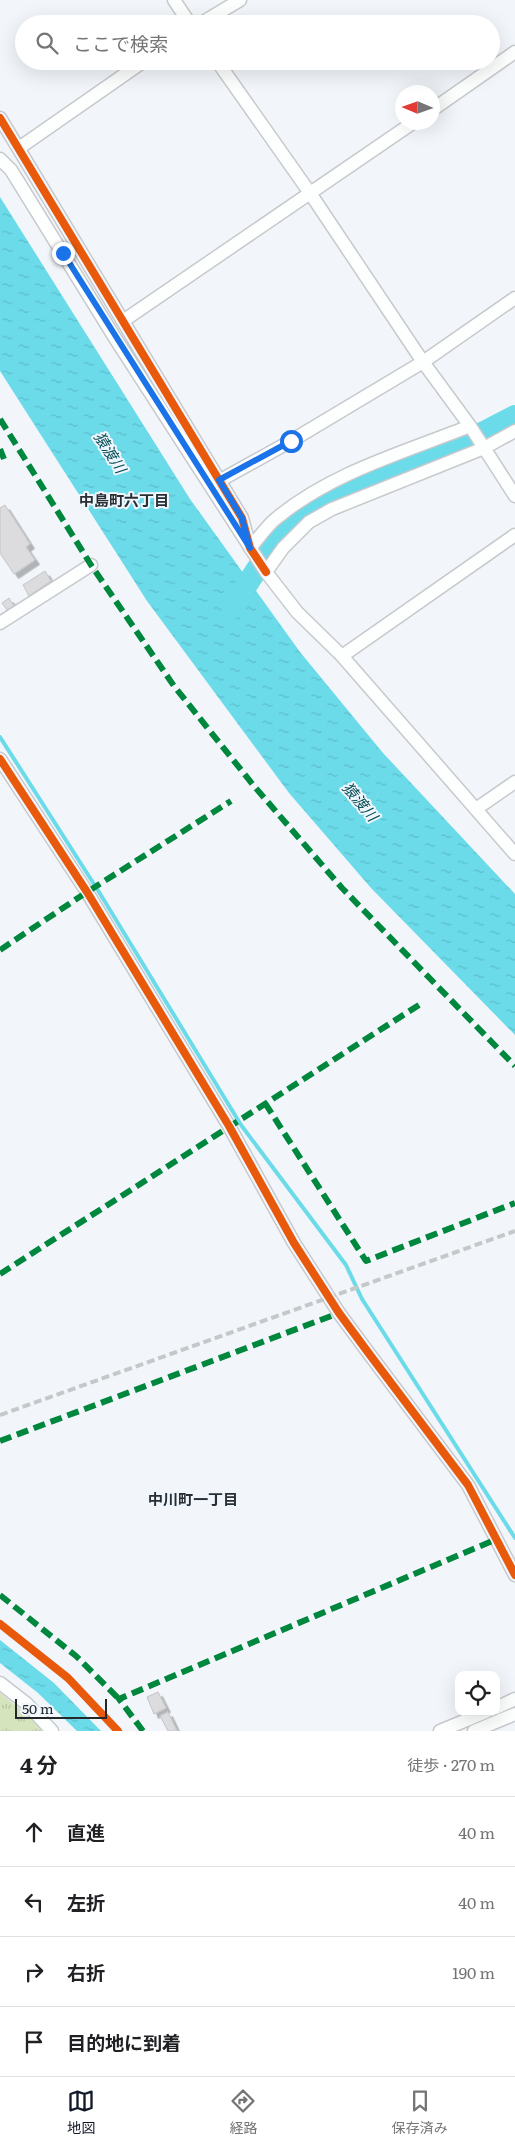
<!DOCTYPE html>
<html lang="ja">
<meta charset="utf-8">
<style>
:root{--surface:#fff;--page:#f6f6f6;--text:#202124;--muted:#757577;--line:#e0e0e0;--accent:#111827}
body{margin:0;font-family:Literata,"Noto Sans JP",serif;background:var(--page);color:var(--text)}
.controls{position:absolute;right:15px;bottom:15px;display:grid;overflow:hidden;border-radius:10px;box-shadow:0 5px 20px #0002}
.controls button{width:45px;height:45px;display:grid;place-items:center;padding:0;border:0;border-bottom:1px solid var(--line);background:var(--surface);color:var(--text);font:25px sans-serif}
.compass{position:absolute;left:395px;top:85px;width:45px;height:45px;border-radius:50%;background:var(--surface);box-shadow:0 5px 20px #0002;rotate:272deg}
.scale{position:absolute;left:15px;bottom:12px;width:92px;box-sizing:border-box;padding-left:5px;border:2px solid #25272a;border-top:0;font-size:14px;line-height:18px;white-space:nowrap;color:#25272a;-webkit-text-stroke:4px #eff6fd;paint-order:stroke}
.stop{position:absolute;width:15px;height:15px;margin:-11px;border:4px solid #1a73e8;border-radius:50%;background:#fff}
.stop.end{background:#1a73e8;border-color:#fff;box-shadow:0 1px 5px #0008}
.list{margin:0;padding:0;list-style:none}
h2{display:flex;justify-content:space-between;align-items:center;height:65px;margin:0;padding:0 20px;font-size:21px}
h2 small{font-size:16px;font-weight:400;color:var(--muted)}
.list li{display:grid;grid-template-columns:32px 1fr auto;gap:15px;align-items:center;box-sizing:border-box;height:70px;padding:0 20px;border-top:1px solid var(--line)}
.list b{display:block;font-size:19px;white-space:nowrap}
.list em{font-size:16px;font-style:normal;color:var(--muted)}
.icon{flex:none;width:28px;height:28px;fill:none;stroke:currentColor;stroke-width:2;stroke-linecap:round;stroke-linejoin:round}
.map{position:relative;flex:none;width:515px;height:1731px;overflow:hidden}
.search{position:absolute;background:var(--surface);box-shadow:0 5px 20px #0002;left:15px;right:15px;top:15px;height:55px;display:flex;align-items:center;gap:12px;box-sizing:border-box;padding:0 18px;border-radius:28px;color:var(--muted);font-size:19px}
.sheet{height:345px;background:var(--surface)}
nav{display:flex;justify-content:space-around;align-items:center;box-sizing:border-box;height:70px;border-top:1px solid var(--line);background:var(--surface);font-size:14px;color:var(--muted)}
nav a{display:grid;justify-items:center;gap:2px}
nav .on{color:var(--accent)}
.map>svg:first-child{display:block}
.park{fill:url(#park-tufts)}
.water{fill:url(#water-ripples)}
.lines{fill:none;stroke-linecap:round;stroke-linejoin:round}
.stream{stroke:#6bdbea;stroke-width:4}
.river{stroke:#6bdbea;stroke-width:22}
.building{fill:#dcdcdf;stroke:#c4c4c7;filter:url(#shadow)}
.minor-casing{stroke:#c7c9cc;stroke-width:15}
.minor{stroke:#fdfefe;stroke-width:12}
.rail{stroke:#c6c7c9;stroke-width:4;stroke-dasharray:8 4;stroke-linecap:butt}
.quiet{stroke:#00873e;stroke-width:6;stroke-dasharray:12 6;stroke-linecap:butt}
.cycleway-casing{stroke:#eff6fd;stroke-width:11}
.cycleway{stroke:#e8590c;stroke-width:8}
.route{stroke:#1a73e8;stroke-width:6}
.labels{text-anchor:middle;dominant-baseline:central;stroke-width:4;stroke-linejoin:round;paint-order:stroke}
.water-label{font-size:15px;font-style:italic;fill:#064b52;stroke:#eff6fd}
.neighbourhood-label{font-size:15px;font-weight:bold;fill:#292e33;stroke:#eff6fd}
</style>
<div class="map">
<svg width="515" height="1731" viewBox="0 0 515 1731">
<defs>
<pattern id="park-tufts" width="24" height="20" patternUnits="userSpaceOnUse" patternTransform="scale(1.25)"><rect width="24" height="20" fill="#d5e4bd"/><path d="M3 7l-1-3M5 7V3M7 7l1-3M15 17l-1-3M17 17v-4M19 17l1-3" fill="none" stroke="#b7c4a3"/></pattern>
<pattern id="water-ripples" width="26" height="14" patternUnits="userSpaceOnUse" patternTransform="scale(1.25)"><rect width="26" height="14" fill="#6bdbea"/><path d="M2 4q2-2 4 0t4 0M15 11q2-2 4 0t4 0" fill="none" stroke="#5dbcc9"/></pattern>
<filter id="shadow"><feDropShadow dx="4.5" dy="4.5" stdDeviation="0" flood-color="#0004"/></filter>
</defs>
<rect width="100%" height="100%" fill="#f2f6fa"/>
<!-- park -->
<path class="park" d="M0 1693 24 1712 42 1731H0Z"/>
<!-- water -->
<path class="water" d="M0 197 190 499 300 652 383 753 515 894V1035L371 888 289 793 147 601 0 371Z
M0 1640 54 1683 101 1731H77L38 1693 0 1663Z"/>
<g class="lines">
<!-- stream -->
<path class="stream" d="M0 737 99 892 241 1125 346 1265 362 1299 515 1538"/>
<!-- river -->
<path class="river" d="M232 608 275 541 303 515 337 492 425 458 486 431 515 416"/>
</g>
<!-- building -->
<path class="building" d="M5 505 30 544 26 547 35 560 14 574 0 553V508Z
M45 571 51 581 29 596 23 585Z
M9 598 14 606 7 610 2 603Z
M158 1692 166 1708 154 1714 147 1697Z
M168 1712 177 1731H168L160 1716Z"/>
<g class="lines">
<!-- minor casing -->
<g class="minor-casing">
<path id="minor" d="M174 0 190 24
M200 24 240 0
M217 61 310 193 423 362 470 426 515 496
M432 110 515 52
M0 118 242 518 247 536
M19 148 144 61
M0 159 11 170 115 338 266 572 297 612 342 656 515 854
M123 321 414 122
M219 481 291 441 423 362 515 298
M250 548C259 538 267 525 278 517 333 472 405 452 470 426
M266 572 283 548 309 522 332 509 484 448 515 431
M0 623 91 565
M342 656 515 535
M0 759 87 892 229 1126 294 1243 339 1313 370 1355 468 1485 515 1575
M476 809 515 782
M0 1683 27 1704 52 1731
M496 1708 515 1699
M440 1731 486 1712
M474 1731 515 1714"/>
</g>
<!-- minor -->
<use href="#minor" class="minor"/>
<!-- rail -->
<path class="rail" d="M0 1415 515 1231"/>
<!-- quiet -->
<path class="quiet" d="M0 419 91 565 174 686 254 786 342 888 515 1066
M0 449 4 459
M0 950 87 892 231 801
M265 1103 366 1261 515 1203
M0 1274 422 1003
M0 1441 339 1313
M0 1595 76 1656 119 1699
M143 1731 119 1699 497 1539"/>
<!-- cycleway casing -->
<g class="cycleway-casing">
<path id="cycleway" d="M0 118 242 518 250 548 266 572
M0 759 87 892 229 1126 294 1243 339 1313 370 1355 468 1485 515 1575
M0 1624 68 1678 118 1731"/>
</g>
<!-- cycleway -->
<use href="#cycleway" class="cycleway"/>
</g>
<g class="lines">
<!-- route -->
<path class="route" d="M63 253 250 548 242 518 219 480 291 441"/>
</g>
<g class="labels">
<!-- water labels -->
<g class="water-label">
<text transform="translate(111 452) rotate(58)">猿渡川</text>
<text transform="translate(361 801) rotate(50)">猿渡川</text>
</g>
<!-- neighbourhood labels -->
<g class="neighbourhood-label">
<text x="124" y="499">中島町六丁目</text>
<text x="193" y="1498">中川町一丁目</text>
</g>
</g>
</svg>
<div class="controls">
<button><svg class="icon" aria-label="locate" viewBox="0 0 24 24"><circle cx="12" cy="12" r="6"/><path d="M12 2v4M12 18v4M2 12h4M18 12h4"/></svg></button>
</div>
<svg class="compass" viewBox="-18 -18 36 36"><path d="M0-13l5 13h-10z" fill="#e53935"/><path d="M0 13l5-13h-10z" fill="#757577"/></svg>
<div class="scale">50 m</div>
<div class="stop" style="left:291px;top:441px"></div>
<div class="stop end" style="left:63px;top:253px"></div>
<div class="search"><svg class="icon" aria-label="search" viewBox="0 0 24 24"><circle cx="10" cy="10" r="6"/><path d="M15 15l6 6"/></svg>ここで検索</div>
</div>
<section class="sheet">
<h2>4 分<small>徒歩 · 270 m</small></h2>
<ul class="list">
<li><svg class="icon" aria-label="ahead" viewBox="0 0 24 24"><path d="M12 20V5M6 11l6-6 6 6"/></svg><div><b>直進</b></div><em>40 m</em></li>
<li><svg class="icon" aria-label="left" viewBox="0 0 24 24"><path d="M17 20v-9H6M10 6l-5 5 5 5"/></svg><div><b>左折</b></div><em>40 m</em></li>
<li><svg class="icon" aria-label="right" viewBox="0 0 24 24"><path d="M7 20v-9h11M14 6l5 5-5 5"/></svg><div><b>右折</b></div><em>190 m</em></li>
<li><svg class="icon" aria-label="arrive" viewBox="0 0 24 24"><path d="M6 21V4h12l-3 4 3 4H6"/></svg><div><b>目的地に到着</b></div></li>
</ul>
</section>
<nav>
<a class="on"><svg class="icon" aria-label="map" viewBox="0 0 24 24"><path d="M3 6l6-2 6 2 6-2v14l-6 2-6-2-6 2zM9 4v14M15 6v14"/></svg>地図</a>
<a><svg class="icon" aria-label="directions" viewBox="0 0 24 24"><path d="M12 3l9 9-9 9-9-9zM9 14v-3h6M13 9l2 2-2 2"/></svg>経路</a>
<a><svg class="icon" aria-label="saved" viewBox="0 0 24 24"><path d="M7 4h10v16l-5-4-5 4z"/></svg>保存済み</a>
</nav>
